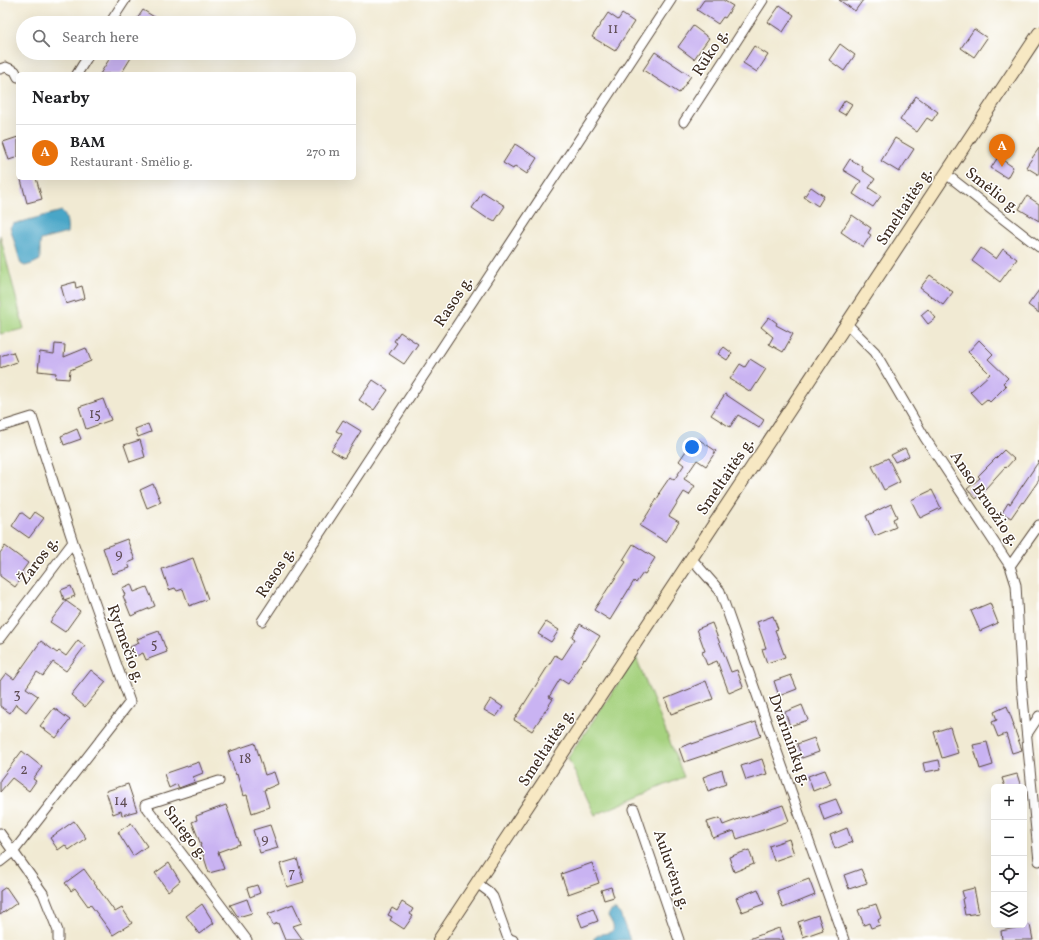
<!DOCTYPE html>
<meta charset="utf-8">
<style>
:root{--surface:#fff;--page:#f2f2f2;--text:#202124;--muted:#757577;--line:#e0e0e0;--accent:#ea580c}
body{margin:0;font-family:Vollkorn,serif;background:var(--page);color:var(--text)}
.controls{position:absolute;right:12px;bottom:12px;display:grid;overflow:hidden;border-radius:6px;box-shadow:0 4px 16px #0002}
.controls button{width:36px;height:36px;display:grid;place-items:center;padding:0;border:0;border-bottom:1px solid var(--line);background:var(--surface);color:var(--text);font:20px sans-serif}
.you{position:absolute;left:692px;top:447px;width:14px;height:14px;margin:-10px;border:3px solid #fff;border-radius:50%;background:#1a73e8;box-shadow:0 0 0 6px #1a73e833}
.badge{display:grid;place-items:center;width:26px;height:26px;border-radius:50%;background:var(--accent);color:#fff;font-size:13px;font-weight:700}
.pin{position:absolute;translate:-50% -33px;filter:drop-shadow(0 1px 2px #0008)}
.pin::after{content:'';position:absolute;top:21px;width:14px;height:12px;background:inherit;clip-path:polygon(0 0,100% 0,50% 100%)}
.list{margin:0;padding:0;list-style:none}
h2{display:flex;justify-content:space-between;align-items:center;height:52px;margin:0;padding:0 16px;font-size:17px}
h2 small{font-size:13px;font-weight:400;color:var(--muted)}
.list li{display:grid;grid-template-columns:26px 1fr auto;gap:12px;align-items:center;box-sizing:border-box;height:56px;padding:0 16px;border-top:1px solid var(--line)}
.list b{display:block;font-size:15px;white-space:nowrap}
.list p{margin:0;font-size:13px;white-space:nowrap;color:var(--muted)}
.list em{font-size:13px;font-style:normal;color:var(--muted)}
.icon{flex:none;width:22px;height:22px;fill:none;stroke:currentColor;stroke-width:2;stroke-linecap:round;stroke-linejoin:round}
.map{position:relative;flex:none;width:1039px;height:940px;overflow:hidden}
.search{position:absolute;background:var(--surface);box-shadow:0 4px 16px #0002;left:16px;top:16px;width:340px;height:44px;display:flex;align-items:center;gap:10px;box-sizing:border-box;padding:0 14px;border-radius:22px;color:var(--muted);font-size:15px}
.panel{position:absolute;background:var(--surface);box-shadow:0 4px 16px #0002;left:16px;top:72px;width:340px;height:108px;border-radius:6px}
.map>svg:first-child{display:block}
.green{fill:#a6d27f;stroke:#707e4e}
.water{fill:#49a6c7;stroke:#426872}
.building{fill:#c9b3f2}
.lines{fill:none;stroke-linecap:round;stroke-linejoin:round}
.street-casing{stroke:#564739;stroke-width:11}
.secondary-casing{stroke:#564739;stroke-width:14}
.street{stroke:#fff;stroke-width:9}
.secondary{stroke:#f7e8c3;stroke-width:12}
.labels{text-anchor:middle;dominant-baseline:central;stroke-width:3;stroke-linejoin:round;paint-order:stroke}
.number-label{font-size:14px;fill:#5e4c53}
.street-label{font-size:16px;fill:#3b2a1e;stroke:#fff}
</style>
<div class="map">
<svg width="1039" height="940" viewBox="0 0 1039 940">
<rect width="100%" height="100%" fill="#fff"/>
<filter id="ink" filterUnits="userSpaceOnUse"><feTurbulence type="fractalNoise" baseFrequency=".025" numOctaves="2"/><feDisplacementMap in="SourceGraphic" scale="8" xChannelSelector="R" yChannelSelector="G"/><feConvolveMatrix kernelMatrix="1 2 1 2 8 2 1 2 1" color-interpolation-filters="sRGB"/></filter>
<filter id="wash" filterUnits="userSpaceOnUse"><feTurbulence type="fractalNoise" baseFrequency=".012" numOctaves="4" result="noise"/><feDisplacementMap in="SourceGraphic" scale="16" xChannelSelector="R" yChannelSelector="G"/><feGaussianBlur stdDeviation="0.9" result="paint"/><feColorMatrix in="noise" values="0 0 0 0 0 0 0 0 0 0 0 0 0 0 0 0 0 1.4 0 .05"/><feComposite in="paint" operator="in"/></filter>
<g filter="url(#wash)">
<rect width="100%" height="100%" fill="#f1ead3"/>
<!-- green -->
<path class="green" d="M0 235 24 329 0 334Z
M636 657 684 777 595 815 568 758Z"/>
<!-- water -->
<path class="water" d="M62 211 64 213C67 219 68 227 67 233L41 240 40 245V260L32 264 25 266 21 264 10 227 13 224Z
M613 910H616L620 914 630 940H593C600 928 624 940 608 916L610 912Z"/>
<g id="blocks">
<!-- building -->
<path class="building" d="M704 0H723L733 6 725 18 723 17 718 24 697 10Z
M839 0H863L855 11Z
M780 5 794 15 783 32 768 22Z
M143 10 164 23H144L137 19Z
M608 13 618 20 622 14 634 22 615 51 592 37Z
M693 26 709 38 694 59 678 47Z
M974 29 987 38 974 57 961 48Z
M840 44 855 55 844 71 829 60Z
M754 46 768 55 757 72 743 63Z
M655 52 691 76 679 93 643 70Z
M113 53H134L121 74H100Z
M916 96 938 112 932 121 927 118 917 132 900 120Z
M845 100 852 104 845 115 838 111Z
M18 137V157L9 160 3 142Z
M895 138 914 149 899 172 881 161Z
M515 144 537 158 527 174 515 166 513 169 503 163Z
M1039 148V175L1026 167Z
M998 157 1013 167 1007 178 991 168Z
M850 159 863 167 862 170 875 179 869 188 881 196 873 207 853 194 861 181 843 170Z
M30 178H36L42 199 27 203 21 180Z
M811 187 824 196 818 206 804 197Z
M483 192 505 206 495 221 489 218 488 219 472 208Z
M1027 196 1039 204V221L1019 209Z
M852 215 871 228 868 233 871 235 863 247 841 232Z
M981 248 996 259 1003 249 1017 259 1000 282 972 261Z
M930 275 953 292 943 305 920 288Z
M75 282 76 288 82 286 85 298 66 304 61 286Z
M1039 290V313L1028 305Z
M928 309 936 318 928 324 921 315Z
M769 317 777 323 776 325 793 334 783 352 769 344 773 337 761 327Z
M400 332 418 344 404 364 389 354 397 343 394 341Z
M979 340 993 354 988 359 1008 378 1003 383 1006 386 990 402 987 399 981 404 970 392 990 374 968 352Z
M55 344 65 345 64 357 86 348 91 361 70 370 69 379 55 378 56 373 38 371 40 352 54 354Z
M724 347 732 353 727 360 718 354Z
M13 352 17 362 0 368V356Z
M750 359 766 369 751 392 730 379 740 364 745 367Z
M373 380 388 390 374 410 359 400Z
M725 394 764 420 759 428 738 415 730 427 711 415Z
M103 399 111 420 86 429 79 407Z
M343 420 361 431 344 458 331 450 342 434 336 431Z
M148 424 151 432 138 437 135 429Z
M77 429 81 439 64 445 61 436Z
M698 439 716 451 706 466 697 460 684 479 695 486 689 495 684 492 669 516 679 522 666 542 640 526 660 494 659 493 670 477 674 480 684 465 679 461 688 448 690 450Z
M140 440 145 457 130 462 124 445Z
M905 448 909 456 895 462 891 455Z
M1004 450 1014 459 1006 468 1005 467 976 499 967 489 980 478 978 476Z
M888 458 900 482 884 490 872 466Z
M1039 461V480L1023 503 1022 502 1011 518 1002 513 1008 503 1010 504Z
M153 484 161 502 147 508 140 490Z
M932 490 941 508 920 518 911 500Z
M891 504 897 517 893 519 896 527 875 536 866 516Z
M21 512 30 519 35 512 44 518 29 538 12 526Z
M127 539 135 560 128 563 130 568 112 574 103 548Z
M633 544 655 558 645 574 643 573 636 583 634 581 610 620 594 610 612 582V583L626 562 623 560Z
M5 546 28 563 21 573 24 575 15 587 0 576V553Z
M193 558 208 599 189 606 183 589 177 591 175 588 169 590 162 569Z
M131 584 134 592 147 587 155 606 131 616 123 596 125 595 122 588Z
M71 586 75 596 64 600 61 590Z
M66 601 80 611 65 632 50 622Z
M990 603 998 623 980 631 971 611Z
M773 616 778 629 775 630 785 657 767 663 762 649 766 648 757 622Z
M546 622 559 630 551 642 538 634Z
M712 623 731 672 737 670 743 687 729 693 717 661 707 665 702 652 705 651 697 629Z
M580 624 600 636 585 660 584 659 568 684 560 679 549 697 553 699 532 731 514 720 555 655 562 659 575 639 572 637Z
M159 631 167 652 146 660 143 653 134 657 130 647 139 643 137 639Z
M78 640 85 646 66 671 53 662 43 676 37 672 26 688 38 696 26 712 16 704 10 713 0 706V681L6 673 14 679 41 641 57 653 59 651 66 656Z
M91 670 106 682 85 707 71 695Z
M791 675 797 689 779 696 774 681Z
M706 681 713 699 671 714 665 699 692 688V687Z
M491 699 503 707 496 717 484 710Z
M802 705 808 720 790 726 785 712Z
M1007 706 1014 725H1013L1022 750 1012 753 1006 734 998 737 992 722 997 720 994 712Z
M54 708 70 720 56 738 40 726Z
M756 722 761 736 705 756V755L684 762 679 748 692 743V744Z
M950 727 958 753 942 758 934 732Z
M814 738 819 752 802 758 797 744Z
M987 742 993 765 980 769 973 745Z
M255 743 265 775 274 772 278 784 264 790 269 807 252 813 247 795 243 796 237 774 236 775 228 752Z
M22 751 42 767 33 779 36 781 29 791 12 778 0 792V780Z
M762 759 767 774 746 780 741 766Z
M939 760 941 769 925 772 923 763Z
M199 762 203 773 193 777 195 782 179 788 177 784 169 788 164 774Z
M722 770 726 784 708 791 703 777Z
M825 770 831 784 813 791 808 776Z
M1017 774 1021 787H1005L1002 778Z
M128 784 137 811 122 815 121 811 113 814 106 791Z
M836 799 842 813 824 820 819 805Z
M226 805 240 844 218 852 224 869 209 873 200 845H201L192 822 197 820 196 816Z
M783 805 789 821 737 839 734 831 713 838 707 822 720 818 723 825 744 817 745 818Z
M74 821 86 838 69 850 65 845 58 850 50 838Z
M131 823 147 846 133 856 118 832Z
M270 825 278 848 260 853 253 830Z
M847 828 852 842 835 849 830 835Z
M789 839 794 854 774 861 769 846Z
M749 850 754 864 734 872 729 857Z
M297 859 304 882 287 887 280 864Z
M169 863 180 881 168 891 155 873Z
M592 863 599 883 568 894 561 874Z
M84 869 115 912 122 908 132 923 113 935 90 904 88 906 75 888 71 891 65 883Z
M861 869 867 883 849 889 844 875Z
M809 879 815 895 783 908 777 891Z
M257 885 260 893 250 897 247 888Z
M6 887 17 903 0 915V891Z
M611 887 614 897 604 900 601 890Z
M974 888 979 913 965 915 962 899 964 898 962 891Z
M758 889 764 904 742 912 736 898Z
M247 899 252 913 238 917 230 905Z
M402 902 413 909 410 914 413 916 404 929 390 920 392 917 388 915 392 908 397 911Z
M202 904 214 923 199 934 186 916Z
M293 904 302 923 293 926 303 940H285L278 923 273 925 268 914Z
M876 904 881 918 878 920 880 925 871 928 869 923 864 925 858 910Z
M593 908 598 921 582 927 577 914Z
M818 915 823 930 803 937 798 922Z
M1030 925 1033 940H1002L1001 931Z
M779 928 784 940H749V939Z"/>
</g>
</g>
<g filter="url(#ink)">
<use href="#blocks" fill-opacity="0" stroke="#564739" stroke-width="1"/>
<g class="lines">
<!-- street casing -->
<g class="street-casing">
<path id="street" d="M110 23 125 0
M0 69 6 67 15 71 18 77
M77 74 90 53
M684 122 763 0
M946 174 1039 247
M847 324 875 352 925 438 1010 566 1016 585 1022 688 1039 861
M0 427 32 417 73 542 130 702 14 851 0 862
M691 558 720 591 844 940
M1010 566 1039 525
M262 621 671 0
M0 638 73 542
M1027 734 1039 716
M219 781 145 805 247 940
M634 809 679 940
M0 833 43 893 58 931V940
M477 883 489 892 493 897 507 936 510 939 513 940"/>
</g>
<!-- secondary casing -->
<g class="secondary-casing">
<path id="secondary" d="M439 940 1039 33"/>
</g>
<!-- street -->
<use href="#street" class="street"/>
<!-- secondary -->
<use href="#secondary" class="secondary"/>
</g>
</g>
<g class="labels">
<!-- number labels -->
<g class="number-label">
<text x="613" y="29">11</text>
<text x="95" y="414">15</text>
<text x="119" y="554">9</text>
<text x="154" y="644">5</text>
<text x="17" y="694">3</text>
<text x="245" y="759">18</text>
<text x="24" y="770">2</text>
<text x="121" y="801">14</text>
<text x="265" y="839">9</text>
<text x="292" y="873">7</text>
</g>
<!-- street labels -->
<g class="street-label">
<text transform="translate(711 53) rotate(-57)">Rūko g.</text>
<text transform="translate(992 191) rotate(38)">Smėlio g.</text>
<text transform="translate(905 207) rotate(-57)">Smeltaitės g.</text>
<text transform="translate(454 302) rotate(-57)">Rasos g.</text>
<text transform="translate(726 477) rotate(-56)">Smeltaitės g.</text>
<text transform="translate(984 499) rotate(56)">Anso Bruožio g.</text>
<text transform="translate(39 561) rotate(-53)">Žaros g.</text>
<text transform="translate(276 573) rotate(-57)">Rasos g.</text>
<text transform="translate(125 644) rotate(70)">Rytmečio g.</text>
<text transform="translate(789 740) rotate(70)">Dvarininkų g.</text>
<text transform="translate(547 748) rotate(-57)">Smeltaitės g.</text>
<text transform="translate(185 833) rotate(53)">Sniego g.</text>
<text transform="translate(671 870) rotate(71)">Auluvėnų g.</text>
</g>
</g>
</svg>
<div class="controls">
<button>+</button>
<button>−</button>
<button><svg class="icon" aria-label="locate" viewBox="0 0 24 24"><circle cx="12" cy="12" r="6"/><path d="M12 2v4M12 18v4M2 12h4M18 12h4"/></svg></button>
<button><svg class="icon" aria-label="layers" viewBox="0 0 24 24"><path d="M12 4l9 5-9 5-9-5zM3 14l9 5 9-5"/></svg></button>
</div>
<div class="you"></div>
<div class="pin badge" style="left:1002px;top:167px;background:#e8710a">A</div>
<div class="search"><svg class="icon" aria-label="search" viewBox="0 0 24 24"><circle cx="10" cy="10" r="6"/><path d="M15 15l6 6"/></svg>Search here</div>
<section class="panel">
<h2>Nearby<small></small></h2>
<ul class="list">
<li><span class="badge" style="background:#e8710a">A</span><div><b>BAM</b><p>Restaurant · Smėlio g.</p></div><em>270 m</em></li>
</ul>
</section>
</div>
